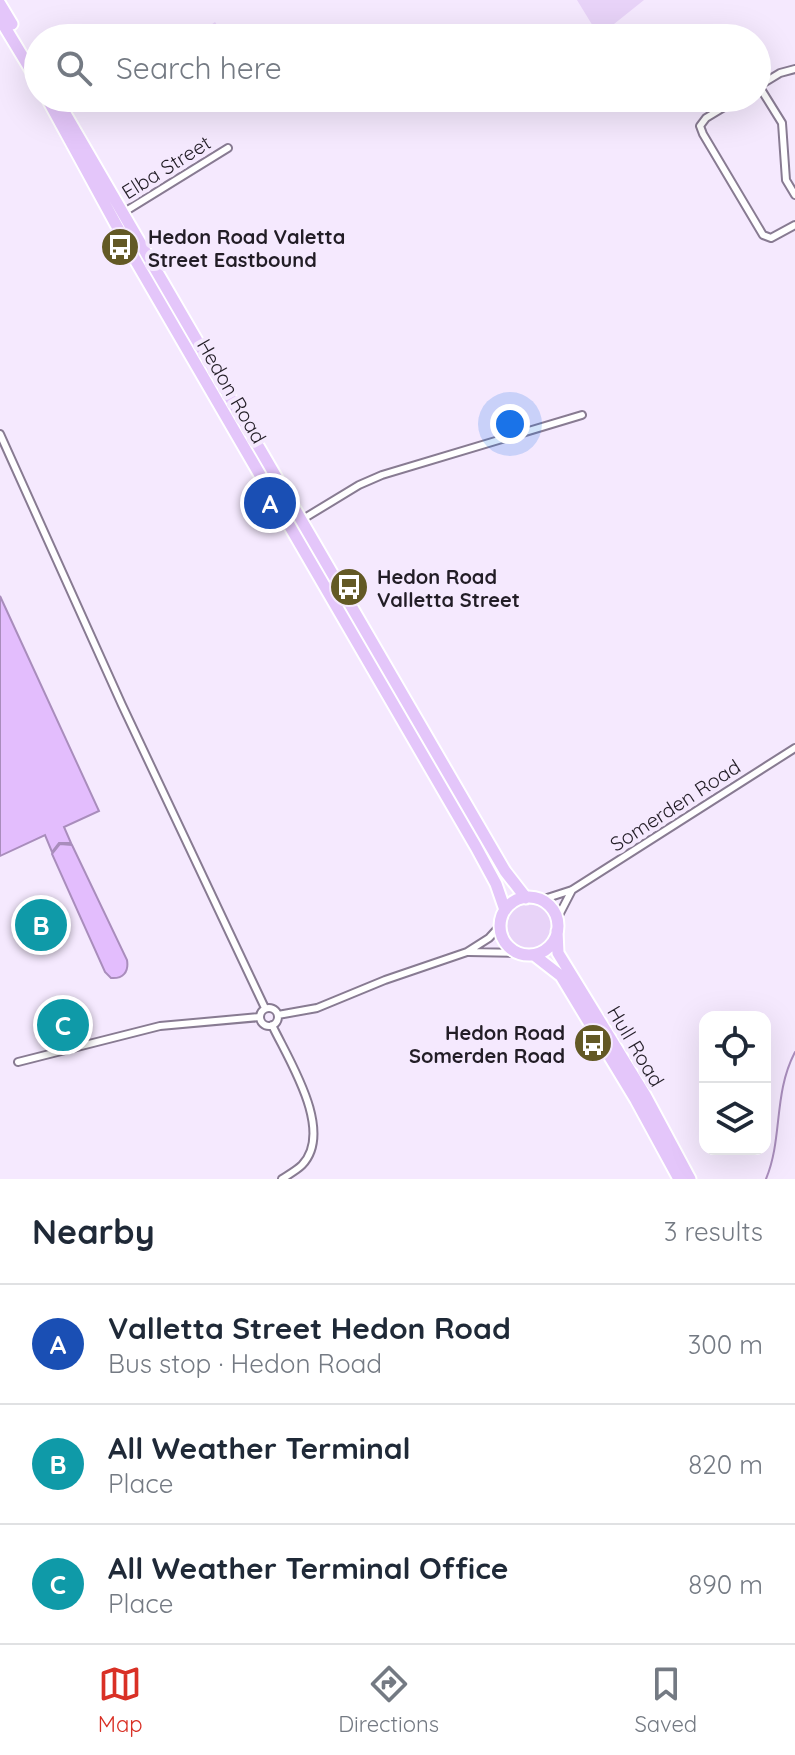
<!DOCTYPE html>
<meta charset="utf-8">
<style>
:root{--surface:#fff;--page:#f6f6f7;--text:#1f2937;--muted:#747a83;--line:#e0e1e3;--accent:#d93025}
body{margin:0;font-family:Quicksand,sans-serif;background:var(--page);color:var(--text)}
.controls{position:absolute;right:24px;bottom:24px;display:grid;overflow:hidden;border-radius:16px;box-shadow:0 8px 32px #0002}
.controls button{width:72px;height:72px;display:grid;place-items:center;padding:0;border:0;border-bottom:2px solid var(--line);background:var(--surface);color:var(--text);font:40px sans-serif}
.you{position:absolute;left:510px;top:424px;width:28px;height:28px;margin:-20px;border:6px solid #fff;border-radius:50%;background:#1a73e8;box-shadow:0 0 0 12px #1a73e833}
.badge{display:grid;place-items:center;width:52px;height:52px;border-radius:50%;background:var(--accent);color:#fff;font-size:26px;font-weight:700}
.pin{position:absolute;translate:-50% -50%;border:4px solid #fff;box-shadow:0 2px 8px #0006}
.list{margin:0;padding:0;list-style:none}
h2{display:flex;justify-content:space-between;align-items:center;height:104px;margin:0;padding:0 32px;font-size:34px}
h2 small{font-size:26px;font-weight:400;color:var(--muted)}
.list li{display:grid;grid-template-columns:52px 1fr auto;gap:24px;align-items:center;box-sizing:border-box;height:120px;padding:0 32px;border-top:2px solid var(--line)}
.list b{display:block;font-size:30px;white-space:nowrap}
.list p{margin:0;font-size:26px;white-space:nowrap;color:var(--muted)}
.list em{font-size:26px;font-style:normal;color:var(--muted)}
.icon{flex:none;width:44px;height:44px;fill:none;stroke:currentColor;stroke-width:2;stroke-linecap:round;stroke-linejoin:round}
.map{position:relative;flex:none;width:795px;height:1179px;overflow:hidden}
.search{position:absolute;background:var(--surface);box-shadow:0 8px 32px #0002;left:24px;right:24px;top:24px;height:88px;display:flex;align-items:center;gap:20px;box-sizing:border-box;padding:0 28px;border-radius:44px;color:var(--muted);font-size:30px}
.sheet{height:464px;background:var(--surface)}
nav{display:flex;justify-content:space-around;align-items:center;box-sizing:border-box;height:112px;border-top:2px solid var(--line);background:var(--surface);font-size:22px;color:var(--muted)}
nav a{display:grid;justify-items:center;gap:4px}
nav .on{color:var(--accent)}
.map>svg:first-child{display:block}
.green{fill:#e8d3f8}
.water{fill:#e3bdfd;stroke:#a98dbc;stroke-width:2}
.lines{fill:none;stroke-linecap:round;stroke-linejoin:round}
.stream{stroke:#a98dbc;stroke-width:2}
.street-casing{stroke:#887b92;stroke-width:10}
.highway-casing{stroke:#fff;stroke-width:15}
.street{stroke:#fff;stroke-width:6}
.highway{stroke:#e4c6fa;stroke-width:11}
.labels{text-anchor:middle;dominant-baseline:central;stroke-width:8;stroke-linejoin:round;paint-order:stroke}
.street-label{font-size:20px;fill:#221d26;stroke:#f5e9fe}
.poi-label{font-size:20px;font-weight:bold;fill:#221d26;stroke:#f5e9fe;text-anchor:start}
</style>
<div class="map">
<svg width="795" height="1179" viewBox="0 0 795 1179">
<rect width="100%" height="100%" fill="#f5e9fe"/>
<!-- green -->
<path class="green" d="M577 0H644L599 36Z
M215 22 226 38H193Z
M506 927a23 23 0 1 1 46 0a23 23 0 1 1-46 0Z"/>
<!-- water -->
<path class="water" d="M0 596 99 811 64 827 71 843H59L52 852 45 835 0 856Z
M60 844 72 845 127 960C129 972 123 979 111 978L105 972 52 854Z"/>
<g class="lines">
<!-- stream -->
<path class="stream" d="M766 1179C783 1138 773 1094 795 1052"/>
<!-- street casing -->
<g class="street-casing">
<path id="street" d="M759 86 782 123 786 180 795 195
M757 87 780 73 795 69
M739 98 706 118 700 126 703 134 763 235 771 238 795 225
M121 214 228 148
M0 434 122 705 265 1008
M303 519 359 485 382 475 582 415
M541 900 572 890 795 748
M557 919 572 890
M469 952 517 953
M260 1017a9 9 0 1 1 18 0a9 9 0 1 1-18 0Z
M278 1015 317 1008 385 980 467 952 489 938 500 926
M272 1025C288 1059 335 1131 302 1165 297 1170 288 1175 282 1179
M18 1062 160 1026 260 1017"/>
</g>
<!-- highway casing -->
<g class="highway-casing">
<path id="highway" d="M0 4 12 24
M0 19 38 82
M47 98 137 263 476 847 496 884 505 910
M56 98 505 871 526 898
M500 926a29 29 0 1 1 58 0a29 29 0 1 1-58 0Z
M557 931 558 953 645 1095 690 1179
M534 955 561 976 636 1100 679 1179"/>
</g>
<!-- street -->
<use href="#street" class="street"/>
<!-- highway -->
<use href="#highway" class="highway"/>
</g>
<!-- icons -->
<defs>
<g id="bus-disc" transform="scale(2)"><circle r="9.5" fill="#635925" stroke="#f5e9fe"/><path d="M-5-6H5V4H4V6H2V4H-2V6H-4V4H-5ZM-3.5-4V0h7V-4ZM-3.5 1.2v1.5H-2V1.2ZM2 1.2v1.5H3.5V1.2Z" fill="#fff"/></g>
</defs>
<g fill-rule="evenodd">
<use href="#bus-disc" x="120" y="247"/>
<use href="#bus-disc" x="349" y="587"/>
<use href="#bus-disc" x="593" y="1043"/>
</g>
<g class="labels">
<!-- street labels -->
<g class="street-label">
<text transform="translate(166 167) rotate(-32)">Elba Street</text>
<text transform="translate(232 391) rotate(60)">Hedon Road</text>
<text transform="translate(675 805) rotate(-33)">Somerden Road</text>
<text transform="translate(636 1046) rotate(59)">Hull Road</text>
</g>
<!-- poi labels -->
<g class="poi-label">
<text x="148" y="236">Hedon Road Valetta<tspan x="148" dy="23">Street Eastbound</tspan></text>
<text x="377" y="576">Hedon Road<tspan x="377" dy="23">Valletta Street</tspan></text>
<text x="565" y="1032" text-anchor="end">Hedon Road<tspan x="565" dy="23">Somerden Road</tspan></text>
</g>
</g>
</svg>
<div class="controls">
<button><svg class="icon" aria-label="locate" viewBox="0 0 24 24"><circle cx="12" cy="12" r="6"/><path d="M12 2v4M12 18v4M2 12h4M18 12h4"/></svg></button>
<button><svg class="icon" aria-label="layers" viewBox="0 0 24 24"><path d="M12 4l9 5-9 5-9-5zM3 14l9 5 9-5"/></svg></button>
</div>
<div class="you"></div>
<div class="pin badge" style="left:270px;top:503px;background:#1a4fb4">A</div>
<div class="pin badge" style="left:41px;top:925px;background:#0f9aa8">B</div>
<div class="pin badge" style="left:63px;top:1025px;background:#0f9aa8">C</div>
<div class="search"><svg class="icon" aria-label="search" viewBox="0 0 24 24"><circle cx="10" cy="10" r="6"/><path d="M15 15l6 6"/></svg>Search here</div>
</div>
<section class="sheet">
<h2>Nearby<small>3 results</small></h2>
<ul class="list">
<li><span class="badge" style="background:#1a4fb4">A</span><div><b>Valletta Street Hedon Road</b><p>Bus stop · Hedon Road</p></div><em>300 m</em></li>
<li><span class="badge" style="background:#0f9aa8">B</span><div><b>All Weather Terminal</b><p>Place</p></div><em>820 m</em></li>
<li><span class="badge" style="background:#0f9aa8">C</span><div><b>All Weather Terminal Office</b><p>Place</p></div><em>890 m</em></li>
</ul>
</section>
<nav>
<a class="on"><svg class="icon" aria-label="map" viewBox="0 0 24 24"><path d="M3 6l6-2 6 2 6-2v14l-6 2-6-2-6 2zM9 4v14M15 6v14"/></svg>Map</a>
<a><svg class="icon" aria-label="directions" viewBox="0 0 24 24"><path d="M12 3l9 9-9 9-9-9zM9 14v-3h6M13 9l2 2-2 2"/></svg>Directions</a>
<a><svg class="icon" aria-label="saved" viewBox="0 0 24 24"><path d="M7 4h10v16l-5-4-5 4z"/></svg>Saved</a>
</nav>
